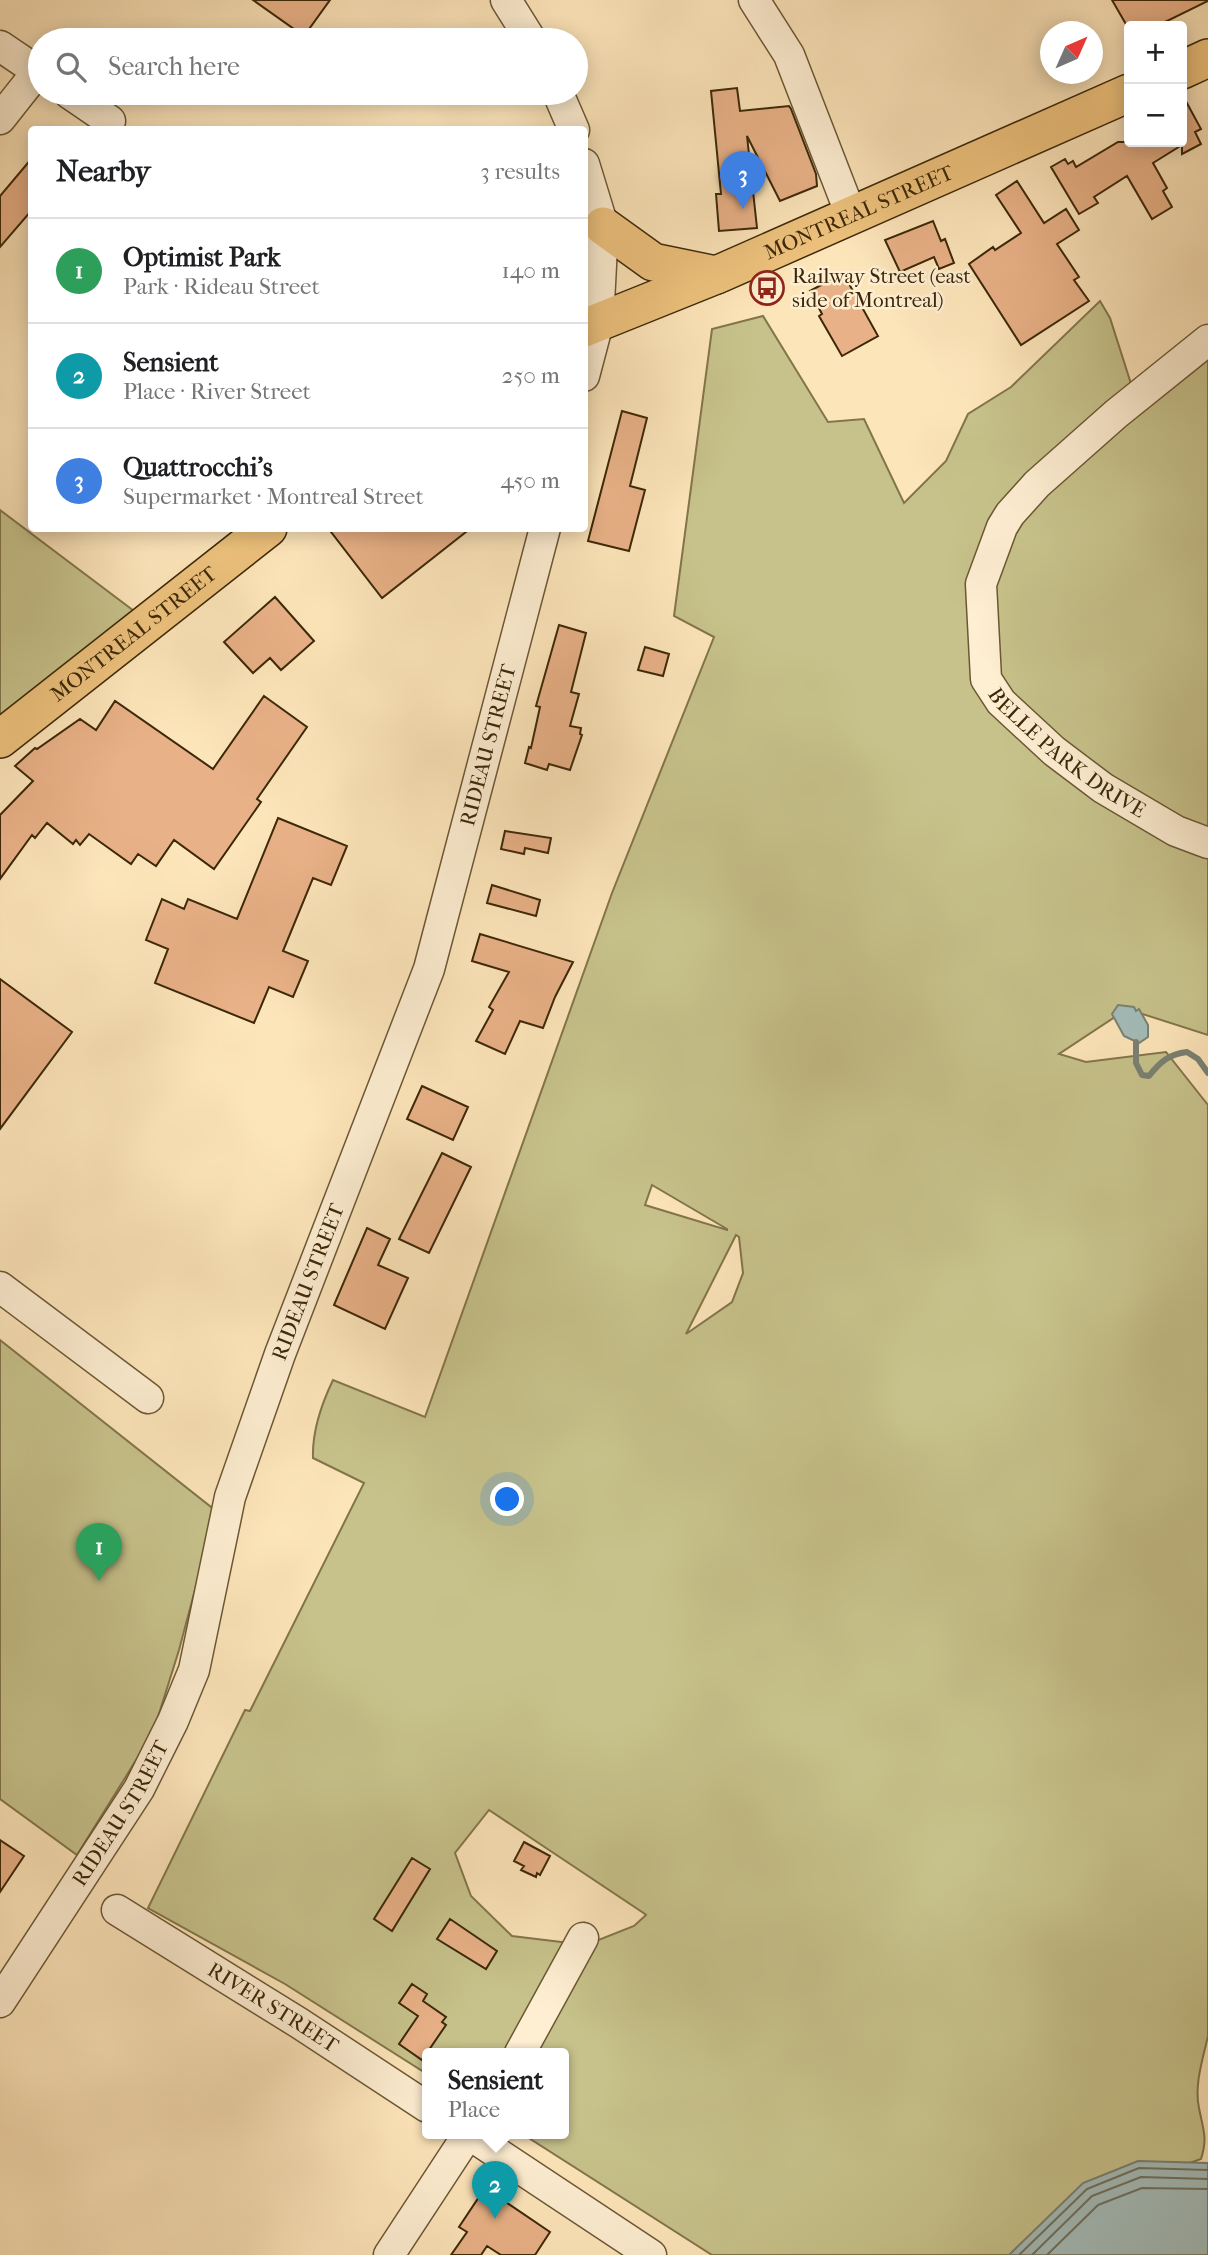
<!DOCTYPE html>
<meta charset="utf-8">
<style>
:root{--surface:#fff;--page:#f2f2f2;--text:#202124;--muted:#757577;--line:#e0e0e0;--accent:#d93025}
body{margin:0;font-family:"IM FELL French Canon",serif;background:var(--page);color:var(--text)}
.controls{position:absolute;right:21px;top:21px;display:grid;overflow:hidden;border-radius:7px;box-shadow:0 4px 18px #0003}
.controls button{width:63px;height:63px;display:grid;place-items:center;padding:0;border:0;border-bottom:2px solid var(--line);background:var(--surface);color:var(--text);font:35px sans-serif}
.compass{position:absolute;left:1040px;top:21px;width:63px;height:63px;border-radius:50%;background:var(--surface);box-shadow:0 4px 18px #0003;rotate:45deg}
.you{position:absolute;left:508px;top:1500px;width:24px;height:24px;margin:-18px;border:5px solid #fff;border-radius:50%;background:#1a73e8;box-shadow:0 0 0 10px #1a73e833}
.badge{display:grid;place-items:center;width:46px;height:46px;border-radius:50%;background:var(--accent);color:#fff;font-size:23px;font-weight:700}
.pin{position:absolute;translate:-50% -58px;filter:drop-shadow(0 2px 4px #0008)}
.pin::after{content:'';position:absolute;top:37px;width:24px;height:21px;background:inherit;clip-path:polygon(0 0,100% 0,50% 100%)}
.popup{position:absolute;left:422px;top:2048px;width:147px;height:91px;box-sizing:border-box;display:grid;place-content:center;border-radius:7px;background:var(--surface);filter:drop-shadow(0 2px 5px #0005);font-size:23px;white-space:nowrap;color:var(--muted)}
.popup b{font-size:26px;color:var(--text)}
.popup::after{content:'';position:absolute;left:50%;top:100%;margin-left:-14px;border:14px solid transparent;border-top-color:var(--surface)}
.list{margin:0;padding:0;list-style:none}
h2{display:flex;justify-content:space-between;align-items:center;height:91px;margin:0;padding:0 28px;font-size:30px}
h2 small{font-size:23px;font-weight:400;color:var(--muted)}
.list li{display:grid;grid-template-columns:46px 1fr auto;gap:21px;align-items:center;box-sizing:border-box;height:105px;padding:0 28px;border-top:2px solid var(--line)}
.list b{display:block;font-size:26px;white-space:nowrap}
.list p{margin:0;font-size:23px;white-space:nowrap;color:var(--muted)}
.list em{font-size:23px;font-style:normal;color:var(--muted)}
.icon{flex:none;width:38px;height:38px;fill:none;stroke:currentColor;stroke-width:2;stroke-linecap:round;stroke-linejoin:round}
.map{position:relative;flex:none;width:1208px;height:2255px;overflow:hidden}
.search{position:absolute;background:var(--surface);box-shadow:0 4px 18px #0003;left:28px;top:28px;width:560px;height:77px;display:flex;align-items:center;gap:18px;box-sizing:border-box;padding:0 24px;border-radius:38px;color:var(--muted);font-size:26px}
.panel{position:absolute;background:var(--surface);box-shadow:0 4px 18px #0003;left:28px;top:126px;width:560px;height:406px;border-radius:7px}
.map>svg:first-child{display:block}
.green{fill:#c7c28b;stroke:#82754a;stroke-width:2;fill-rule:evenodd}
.water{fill:#a4bdba;stroke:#7a8173;stroke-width:2}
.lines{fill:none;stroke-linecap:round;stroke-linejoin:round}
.shore{stroke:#707261;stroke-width:2}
.stream{stroke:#7a8173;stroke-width:6}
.building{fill:#e9b187;stroke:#3c2808;stroke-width:2}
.minor-casing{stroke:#6c5734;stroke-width:33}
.major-casing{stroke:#3c2808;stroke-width:40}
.minor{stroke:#feeed2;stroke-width:30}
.major{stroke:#eec27d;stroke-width:37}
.labels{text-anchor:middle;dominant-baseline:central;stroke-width:5;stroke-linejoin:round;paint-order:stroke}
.street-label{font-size:21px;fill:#3c2808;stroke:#feeed2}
.poi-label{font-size:21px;fill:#3c2808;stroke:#feeed2;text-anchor:start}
</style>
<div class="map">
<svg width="1208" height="2255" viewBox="0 0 1208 2255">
<rect width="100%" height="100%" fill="#fde5ba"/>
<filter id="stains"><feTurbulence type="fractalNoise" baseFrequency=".00286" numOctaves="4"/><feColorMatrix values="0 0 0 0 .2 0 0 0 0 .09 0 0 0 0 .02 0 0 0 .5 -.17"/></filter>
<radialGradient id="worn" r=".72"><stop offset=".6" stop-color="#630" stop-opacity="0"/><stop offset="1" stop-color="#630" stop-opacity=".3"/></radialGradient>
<!-- green -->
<path class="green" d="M1100 301 1110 318 1133 390 985 532 975 679 1208 854V1035L1127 1009 1059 1054 1086 1062 1166 1052 1208 1105V2036C1203 2058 1194 2085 1199 2108 1203 2129 1208 2138 1201 2159L1077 2203 1018 2255H712L521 2133H563V2053H427V2074L285 1984 148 1908 245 1710 250 1711 364 1483 313 1458C312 1431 321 1405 333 1380L425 1417 612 893 714 637 674 616 712 329 763 316 828 422 864 419 904 503 946 461 968 414 1011 387ZM652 1185 727 1229V1230L645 1205ZM736 1235 739 1237 743 1273 732 1302 686 1334ZM489 1810 645 1914 646 1915 634 1926 586 1945 512 1936 471 1896 455 1853Z
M1208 347V837L1171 822 1025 716 989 663V580L1015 519Z
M0 510 134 611 2 716 0 714Z
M0 1340 216 1511 179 1650 153 1733 77 1855 0 1799Z"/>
<!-- water -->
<path class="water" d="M1118 1005 1134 1007 1136 1011 1139 1009 1148 1025V1037L1139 1043 1124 1036 1112 1014Z
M1138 2161 1208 2163V2255H1009L1083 2183Z"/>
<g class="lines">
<!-- shore -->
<path class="shore" d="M1019 2255 1087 2189 1139 2168 1208 2170
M1032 2255 1092 2196 1141 2177 1208 2179
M1047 2255 1098 2205 1142 2188 1208 2189"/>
<!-- stream -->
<path class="stream" d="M1136 1042V1063L1142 1075 1149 1076C1160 1062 1169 1054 1187 1052L1198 1059 1208 1073"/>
</g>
<!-- building -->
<path class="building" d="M253 0H330L304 36Z
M1112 0H1208V1L1157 26H1127Z
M737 88 740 111 789 106 791 109 816 174 817 186 780 201 747 136 757 228 719 231 716 194H721L711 91Z
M1182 94 1201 129 1195 132 1201 144 1182 154V145L1153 163 1167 188 1163 191 1172 207 1152 219 1127 176 1094 197 1098 203 1079 214 1051 167 1065 159 1068 164 1073 161 1076 167 1118 142H1182Z
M32 158V210L0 247V196Z
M1017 181 1044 223 1066 209 1079 230 1057 244 1079 277 1074 280 1089 301 1021 345 969 264 993 247 995 250 1021 233 996 195Z
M933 221 941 241 945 239 954 263 939 269 934 257 900 272 885 240Z
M843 273 878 336 842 356 819 316 822 314 810 291Z
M622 411 647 418 630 486 645 490 629 551 588 541Z
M328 528H471L382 598Z
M275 597 314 641 281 670 270 658 253 673 224 642Z
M559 625 586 633 571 692 579 694 570 726 581 728 580 734 582 735 570 770 549 764 547 770 525 763 529 747 531 748 540 707 536 706Z
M645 647 669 654 663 676 638 670Z
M264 696 307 727 257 799 261 802 214 869 174 840 156 866 138 854 131 864 89 834 80 845 76 840 73 844 47 823 35 838 32 835 0 879V815L33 781 15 766 35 748 37 749 80 719 96 730 115 701 213 769Z
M278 818 347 846 331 885 313 878 283 951 308 961 293 997 269 987 254 1023 155 983 168 949 146 940 162 899 184 909 188 899 237 919Z
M505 831 551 838 548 853 525 848 524 854 501 849Z
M492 885 540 900 536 916 487 903Z
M480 934 573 962 555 997 543 1028 520 1021 505 1054 476 1041 493 1010 489 1007 509 972 472 961Z
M0 979 72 1032 0 1129Z
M422 1086 468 1107 453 1140 407 1119Z
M442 1153 471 1167 429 1253 399 1239Z
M367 1228 390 1239 378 1265 408 1278 385 1329 334 1305Z
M0 1840 24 1856 0 1892Z
M524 1842 550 1856 540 1875 537 1873 536 1877 521 1870 524 1866 514 1861Z
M412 1858 430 1869 392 1931 374 1919Z
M450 1919 497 1951 486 1969 437 1939Z
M412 1984 427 1994 423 2001 446 2017 442 2022 446 2025 422 2060 399 2044 418 2016 399 2003Z
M485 2188 550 2232 535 2255H501L487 2246 481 2255H451L467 2232 459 2227Z"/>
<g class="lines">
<!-- minor casing -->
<g class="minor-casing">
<g id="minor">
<path d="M506 0 531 40"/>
<path d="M754 0 789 55 851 215"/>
<path d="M0 46 40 73"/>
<path d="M69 93 110 121"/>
<path d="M558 93 574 130"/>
<path d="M0 119 38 71"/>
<path d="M584 164 603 226 598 323 584 376"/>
<path id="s1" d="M1208 340 1116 414 1037 484 1010 514 1002 527 981 584 986 679 1001 702 1054 751 1103 788 1176 831 1208 843"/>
<path d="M0 1287 148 1398"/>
<path id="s2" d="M117 1910 299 2023 427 2107"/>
<path id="s3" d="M0 2002 139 1789 173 1721 194 1670 230 1497 280 1354 429 969 545 528"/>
<path d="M520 2053 583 1938"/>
<path d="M467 2133 651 2255"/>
<path d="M389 2255 469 2133"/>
</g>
</g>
<!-- major casing -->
<g class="major-casing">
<g id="major">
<path d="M1182 70 1208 58"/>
<path d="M603 226 653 262 716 275"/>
<path id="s4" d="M584 328 721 273 1129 93"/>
<path id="s5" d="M0 739 268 528"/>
</g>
</g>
<!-- minor -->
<use href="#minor" class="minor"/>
<!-- major -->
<use href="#major" class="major"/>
</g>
<!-- icons -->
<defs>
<g id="bus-ring" transform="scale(1.75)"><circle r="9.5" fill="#feeed2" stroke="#8f2418" stroke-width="1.5"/><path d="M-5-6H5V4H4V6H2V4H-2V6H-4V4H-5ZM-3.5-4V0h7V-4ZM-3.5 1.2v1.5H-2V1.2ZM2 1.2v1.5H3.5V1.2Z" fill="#8f2418"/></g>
</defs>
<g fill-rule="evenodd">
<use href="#bus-ring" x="767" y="288"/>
</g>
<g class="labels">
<!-- street labels -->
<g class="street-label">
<text stroke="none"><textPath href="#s4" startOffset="298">MONTREAL STREET</textPath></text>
<text stroke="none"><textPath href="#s5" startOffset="170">MONTREAL STREET</textPath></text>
<text stroke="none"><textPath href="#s3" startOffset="1358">RIDEAU STREET</textPath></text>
<text stroke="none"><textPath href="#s1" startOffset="546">BELLE PARK DRIVE</textPath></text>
<text stroke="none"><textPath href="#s3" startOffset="791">RIDEAU STREET</textPath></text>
<text stroke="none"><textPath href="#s3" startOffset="224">RIDEAU STREET</textPath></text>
<text stroke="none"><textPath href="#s2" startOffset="184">RIVER STREET</textPath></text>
</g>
<!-- poi labels -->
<g class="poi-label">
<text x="792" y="276">Railway Street (east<tspan x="792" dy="24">side of Montreal)</tspan></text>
</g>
</g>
<rect width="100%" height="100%" filter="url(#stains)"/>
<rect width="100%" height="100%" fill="url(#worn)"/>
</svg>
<div class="controls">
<button>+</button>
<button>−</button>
</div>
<svg class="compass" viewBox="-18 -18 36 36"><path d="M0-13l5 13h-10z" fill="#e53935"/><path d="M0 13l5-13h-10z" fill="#757577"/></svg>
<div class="you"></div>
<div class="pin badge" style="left:99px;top:1581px;background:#2e9e5b">1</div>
<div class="pin badge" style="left:495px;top:2219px;background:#0f9aa8">2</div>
<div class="popup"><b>Sensient</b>Place</div>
<div class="pin badge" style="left:743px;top:209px;background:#3f7fe0">3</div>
<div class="search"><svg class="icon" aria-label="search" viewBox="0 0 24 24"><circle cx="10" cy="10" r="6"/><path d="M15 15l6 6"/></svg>Search here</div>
<section class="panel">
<h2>Nearby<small>3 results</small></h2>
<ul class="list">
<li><span class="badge" style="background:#2e9e5b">1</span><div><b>Optimist Park</b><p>Park · Rideau Street</p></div><em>140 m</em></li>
<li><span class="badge" style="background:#0f9aa8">2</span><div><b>Sensient</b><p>Place · River Street</p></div><em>250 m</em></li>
<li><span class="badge" style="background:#3f7fe0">3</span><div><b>Quattrocchi’s</b><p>Supermarket · Montreal Street</p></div><em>450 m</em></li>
</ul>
</section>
</div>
